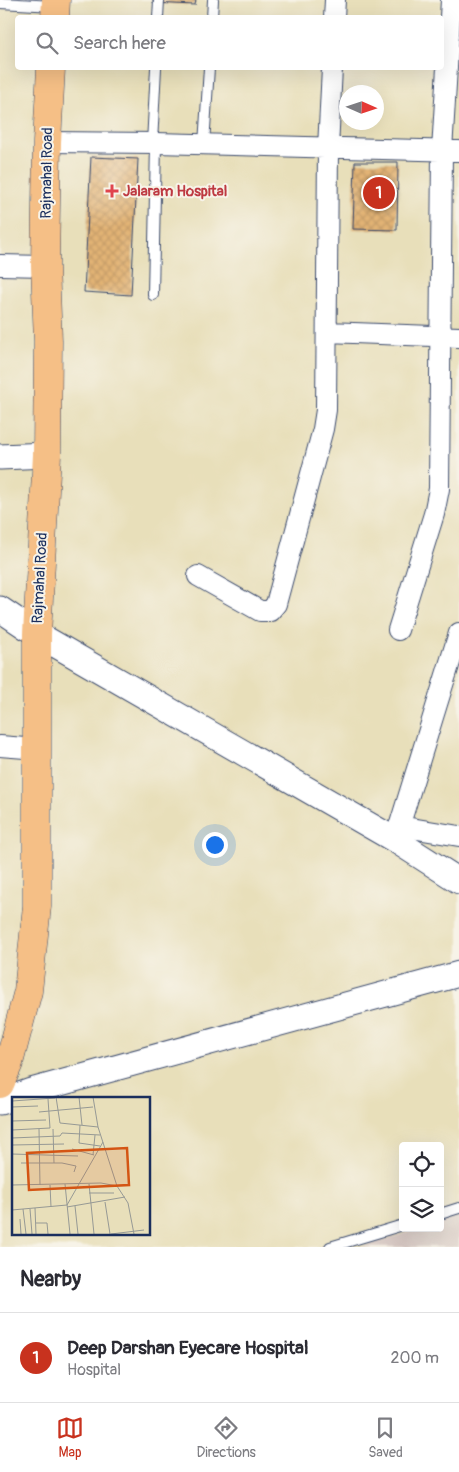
<!DOCTYPE html>
<style>
:root{--surface:#fff;--page:#f7f7f7;--text:#2b2b33;--muted:#7c7c81;--line:#e1e1e2;--accent:#c8321e}
body{margin:0;font-family:Pangolin,sans-serif;background:var(--page);color:var(--text)}
.controls{position:absolute;right:15px;bottom:15px;display:grid;overflow:hidden;border-radius:5px;box-shadow:0 5px 20px #0002}
.controls button{width:45px;height:45px;display:grid;place-items:center;padding:0;border:0;border-bottom:1px solid var(--line);background:var(--surface);color:var(--text);font:25px sans-serif}
.compass{position:absolute;left:339px;top:85px;width:45px;height:45px;border-radius:50%;background:var(--surface);box-shadow:0 5px 20px #0002;rotate:93deg}
.you{position:absolute;left:214px;top:844px;width:18px;height:18px;margin:-12px;border:4px solid #fff;border-radius:50%;background:#1a73e8;box-shadow:0 0 0 8px #1a73e833}
.badge{display:grid;place-items:center;width:32px;height:32px;border-radius:50%;background:var(--accent);color:#fff;font-size:16px;font-weight:700}
.pin{position:absolute;translate:-50% -50%;border:2px solid #fff;box-shadow:0 1px 5px #0006}
.list{margin:0;padding:0;list-style:none}
h2{display:flex;justify-content:space-between;align-items:center;height:65px;margin:0;padding:0 20px;font-size:21px}
h2 small{font-size:16px;font-weight:400;color:var(--muted)}
.list li{display:grid;grid-template-columns:32px 1fr auto;gap:15px;align-items:center;box-sizing:border-box;height:90px;padding:0 20px;border-top:1px solid var(--line)}
.list b{display:block;font-size:19px;white-space:nowrap}
.list p{margin:0;font-size:16px;white-space:nowrap;color:var(--muted)}
.list em{font-size:16px;font-style:normal;color:var(--muted)}
.icon{flex:none;width:28px;height:28px;fill:none;stroke:currentColor;stroke-width:2;stroke-linecap:round;stroke-linejoin:round}
.map{position:relative;flex:none;width:459px;height:1247px;overflow:hidden}
.search{position:absolute;background:var(--surface);box-shadow:0 5px 20px #0002;left:15px;right:15px;top:15px;height:55px;display:flex;align-items:center;gap:12px;box-sizing:border-box;padding:0 18px;border-radius:5px;color:var(--muted);font-size:19px}
.sheet{height:155px;background:var(--surface)}
nav{display:flex;justify-content:space-around;align-items:center;box-sizing:border-box;height:70px;border-top:1px solid var(--line);background:var(--surface);font-size:14px;color:var(--muted)}
nav a{display:grid;justify-items:center;gap:2px}
nav .on{color:var(--accent)}
.map>svg:first-child{display:block}
.railway{fill:#d0c0bc}
.building{fill:url(#building-cross-hatch)}
.lines{fill:none;stroke-linecap:round;stroke-linejoin:round}
.service-casing{stroke:#3a496c;stroke-width:12}
.minor-casing{stroke:#3a496c;stroke-width:22}
.tertiary-casing{stroke:#3a496c;stroke-width:27}
.primary-casing{stroke:#3a496c;stroke-width:29}
.service{stroke:#fff;stroke-width:10}
.minor{stroke:#fff;stroke-width:20}
.tertiary{stroke:#fff;stroke-width:25}
.primary{stroke:#f5bf86;stroke-width:28}
.health-dot{fill:#e0444e;stroke:#f7f3e8;stroke-width:2}
.labels{text-anchor:middle;dominant-baseline:central;stroke-width:4;stroke-linejoin:round;paint-order:stroke}
.street-label{font-size:15px;fill:#1b2f5e;stroke:#f7f3e8}
.health-label{font-size:15px;font-weight:bold;fill:#be3a42;stroke:#f7f3e8;text-anchor:start}
.inset-road{fill:none;stroke:#969995;stroke-width:1}
.view{fill:#d45514;fill-opacity:0.15;stroke:#d45514;stroke-width:2.5}
.inset-edge{fill:none;stroke:#1b2f5e;stroke-width:2.5}
</style>
<div class="map">
<svg width="459" height="1247" viewBox="0 0 459 1247">
<defs>
<pattern id="building-cross-hatch" width="8" height="8" patternUnits="userSpaceOnUse" patternTransform="scale(1.25)"><rect width="8" height="8" fill="#e2b374"/><path d="M0 0l8 8M0 8l8-8" fill="none" stroke="#c19a67"/></pattern>
</defs>
<rect width="100%" height="100%" fill="#f7f3e8"/>
<filter id="ink" filterUnits="userSpaceOnUse"><feTurbulence type="fractalNoise" baseFrequency=".02" numOctaves="2"/><feDisplacementMap in="SourceGraphic" scale="10" xChannelSelector="R" yChannelSelector="G"/><feConvolveMatrix kernelMatrix="1 2 1 2 8 2 1 2 1" color-interpolation-filters="sRGB"/></filter>
<filter id="wash" filterUnits="userSpaceOnUse"><feTurbulence type="fractalNoise" baseFrequency=".0096" numOctaves="4" result="noise"/><feDisplacementMap in="SourceGraphic" scale="20" xChannelSelector="R" yChannelSelector="G"/><feGaussianBlur stdDeviation="1.12" result="paint"/><feColorMatrix in="noise" values="0 0 0 0 0 0 0 0 0 0 0 0 0 0 0 0 0 1.4 0 .05"/><feComposite in="paint" operator="in"/></filter>
<g filter="url(#wash)">
<rect width="100%" height="100%" fill="#e8dfba"/>
<!-- railway -->
<path class="railway" d="M459 1217V1247H361L421 1228H440V1222Z"/>
<g id="blocks">
<!-- building -->
<path class="building" d="M153 0H196L195 5 153 3Z
M91 157 138 159 131 295 84 292Z
M355 162H398L397 230 353 229Z"/>
</g>
</g>
<g filter="url(#ink)">
<use href="#blocks" fill-opacity="0" stroke="#3a496c" stroke-width="1"/>
<g class="lines">
<!-- service casing -->
<g class="service-casing">
<path id="service" d="M0 3 54 6
M158 18 159 0
M212 18 213 0
M152 143 156 68
M204 144 209 68
M153 295 156 143
M440 1214 459 1208
M330 1247 403 1225"/>
</g>
<!-- minor casing -->
<g class="minor-casing">
<path id="minor" d="M334 18 335 0
M47 142 156 143 459 151
M0 265 45 266
M327 332 459 337
M198 576 260 611H270L276 604 323 429 326 410 328 148 332 68
M398 630 434 514 439 489 442 151 451 0
M0 746 38 749
M399 826 459 836
M395 840 459 633"/>
</g>
<!-- tertiary casing -->
<g class="tertiary-casing">
<path id="tertiary" d="M0 457 47 455
M0 609 37 634 395 840 459 881
M0 1102 31 1091 459 974"/>
</g>
<!-- primary casing -->
<g class="primary-casing">
<path id="primary" d="M55 18 56 0
M0 1084 9 1063 28 991 37 906V634L47 455 48 341 45 266 47 142 51 68"/>
</g>
<!-- service -->
<use href="#service" class="service"/>
<!-- minor -->
<use href="#minor" class="minor"/>
<!-- tertiary -->
<use href="#tertiary" class="tertiary"/>
<!-- primary -->
<use href="#primary" class="primary"/>
</g>
</g>
<!-- markers -->
<path class="health-dot" d="M109.5 183.5h5v5h5v5h-5v5h-5v-5h-5v-5h5z"/>
<g class="labels">
<!-- street labels -->
<g class="street-label">
<text transform="translate(47 173) rotate(-89)">Rajmahal Road</text>
<text transform="translate(40 578) rotate(-87)">Rajmahal Road</text>
</g>
<!-- health labels -->
<g class="health-label">
<text x="123" y="191">Jalaram Hospital</text>
</g>
</g>
<!-- overview -->
<g transform="translate(12 1097)">
<rect width="138" height="138" fill="#e8dfba"/>
<path class="inset-road" d="M44 0 48 26 86 30M67 0 70 28M81 0 86 30 105 89M0 4 43 1M0 10 26 9M27 15 81 10M0 24 34 23M68 28 67 46 88 49M27 32 28 88M41 32 42 66M0 33 38 31 36 2M0 41 48 39 50 36 88 38M0 48 52 47M60 52 82 58M0 57 66 59M81 58 83 38M9 66H50L64 69 62 75M53 87 58 137M77 87 82 137M0 88 89 86 105 89 116 106 122 137M38 88 39 110M77 96H102M93 105 98 137M63 109 66 137M55 110 113 100M23 111 24 137M11 112 14 137M18 112 20 137M0 113 55 108 91 45M8 122 9 137M24 126H35L36 137M99 137 132 133"/>
<path class="view" d="M115 51 117 88 17 93 15 56Z"/>
<rect width="138" height="138" class="inset-edge"/>
</g>
</svg>
<div class="controls">
<button><svg class="icon" aria-label="locate" viewBox="0 0 24 24"><circle cx="12" cy="12" r="6"/><path d="M12 2v4M12 18v4M2 12h4M18 12h4"/></svg></button>
<button><svg class="icon" aria-label="layers" viewBox="0 0 24 24"><path d="M12 4l9 5-9 5-9-5zM3 14l9 5 9-5"/></svg></button>
</div>
<svg class="compass" viewBox="-18 -18 36 36"><path d="M0-13l5 13h-10z" fill="#e53935"/><path d="M0 13l5-13h-10z" fill="#7c7c81"/></svg>
<div class="you"></div>
<div class="pin badge" style="left:379px;top:193px">1</div>
<div class="search"><svg class="icon" aria-label="search" viewBox="0 0 24 24"><circle cx="10" cy="10" r="6"/><path d="M15 15l6 6"/></svg>Search here</div>
</div>
<section class="sheet">
<h2>Nearby<small></small></h2>
<ul class="list">
<li><span class="badge">1</span><div><b>Deep Darshan Eyecare Hospital</b><p>Hospital</p></div><em>200 m</em></li>
</ul>
</section>
<nav>
<a class="on"><svg class="icon" aria-label="map" viewBox="0 0 24 24"><path d="M3 6l6-2 6 2 6-2v14l-6 2-6-2-6 2zM9 4v14M15 6v14"/></svg>Map</a>
<a><svg class="icon" aria-label="directions" viewBox="0 0 24 24"><path d="M12 3l9 9-9 9-9-9zM9 14v-3h6M13 9l2 2-2 2"/></svg>Directions</a>
<a><svg class="icon" aria-label="saved" viewBox="0 0 24 24"><path d="M7 4h10v16l-5-4-5 4z"/></svg>Saved</a>
</nav>
